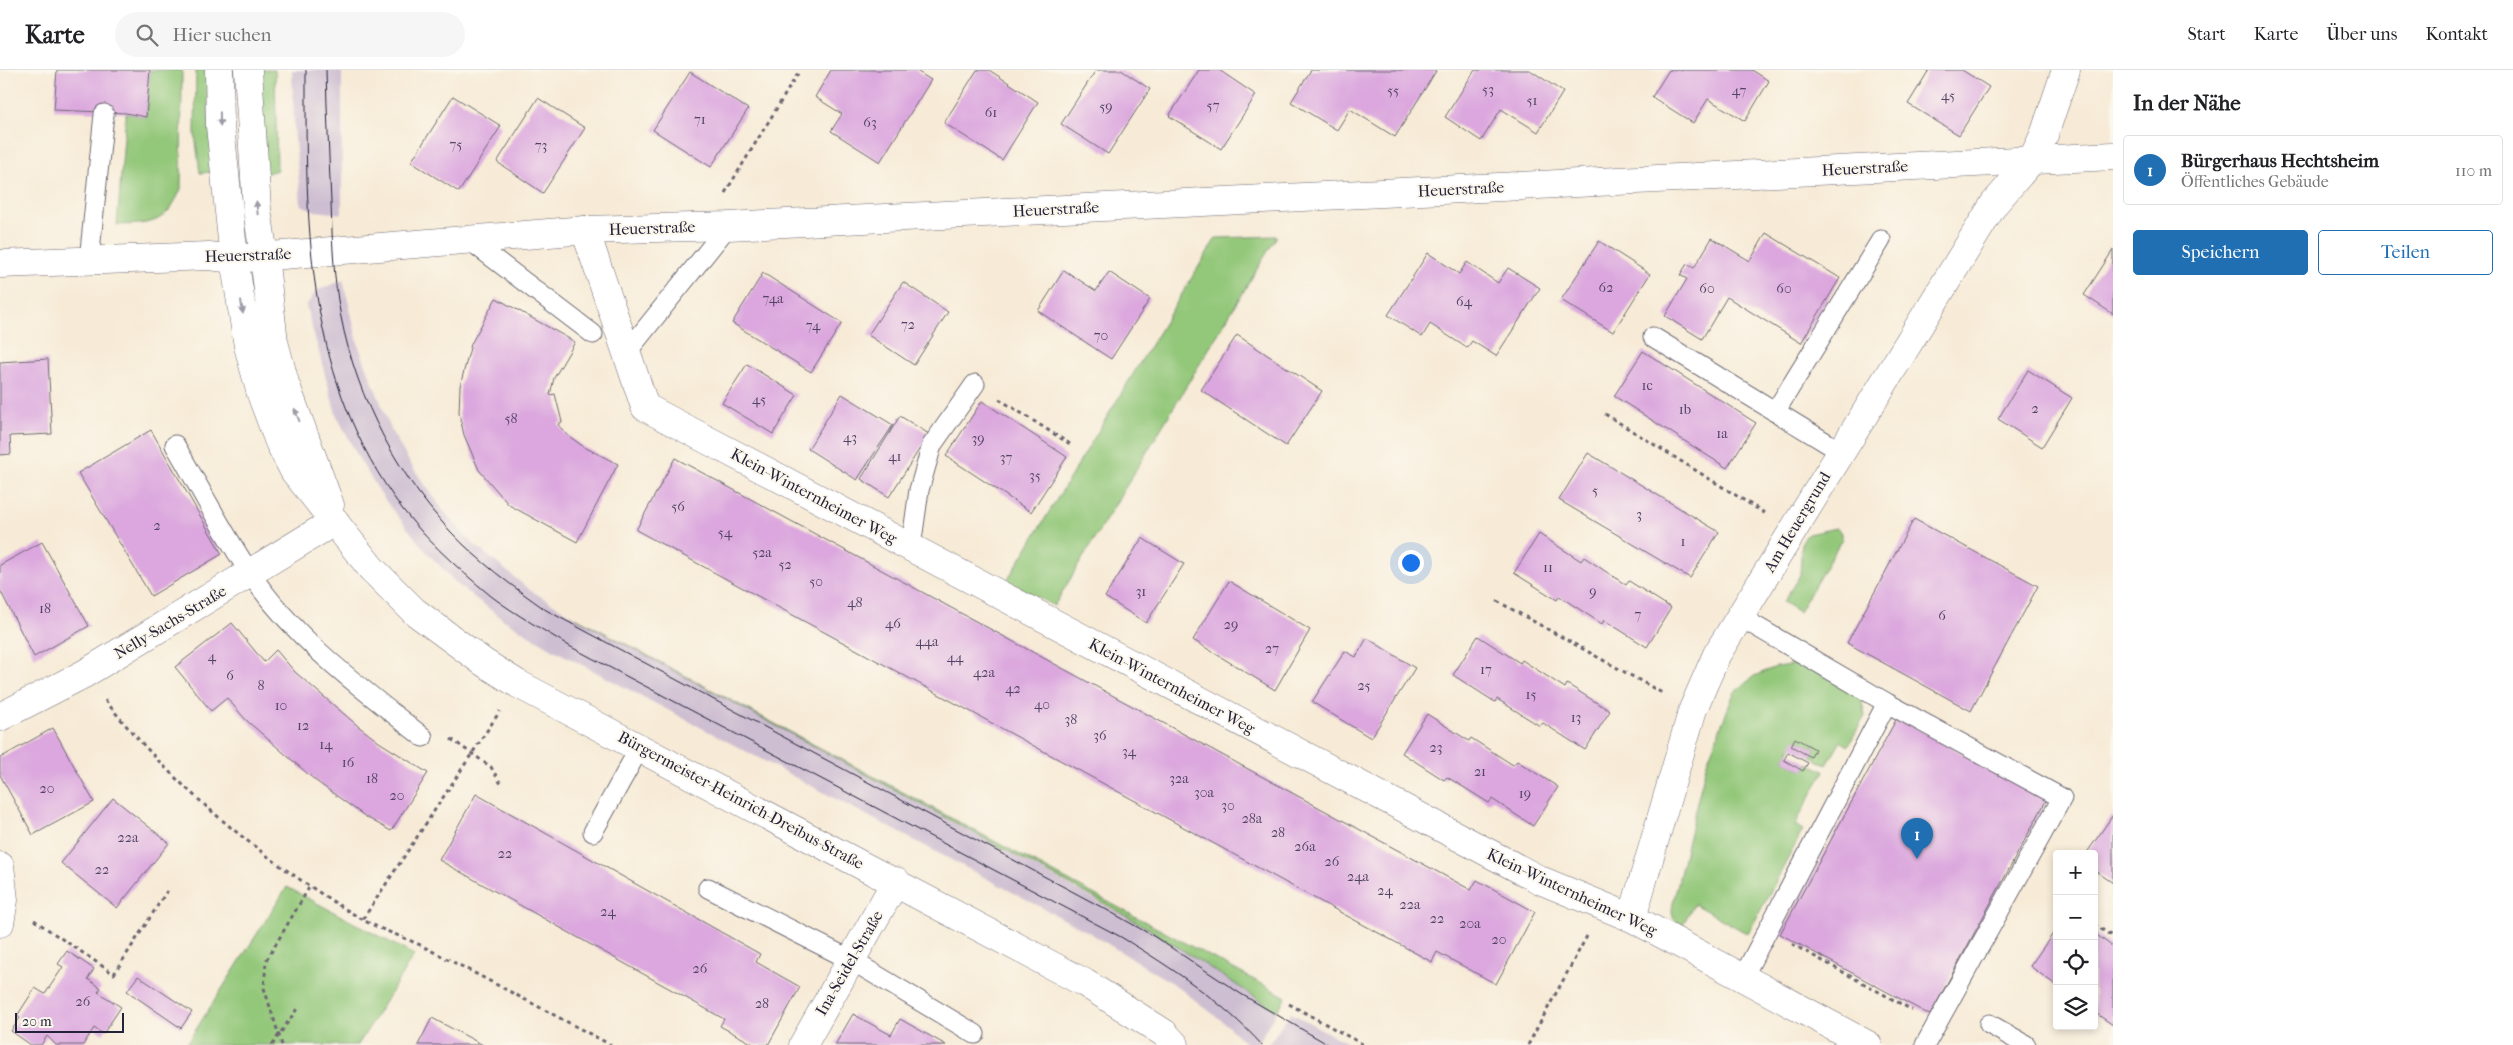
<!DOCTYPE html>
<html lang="de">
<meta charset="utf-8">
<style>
:root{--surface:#fff;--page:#f6f6f6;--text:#202124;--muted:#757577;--line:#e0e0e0;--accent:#1f6fb2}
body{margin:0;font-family:"IM FELL French Canon",serif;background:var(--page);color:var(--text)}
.controls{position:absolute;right:15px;bottom:15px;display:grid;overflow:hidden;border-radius:5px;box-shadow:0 2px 8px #0003}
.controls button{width:45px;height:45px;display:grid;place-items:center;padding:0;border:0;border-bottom:1px solid var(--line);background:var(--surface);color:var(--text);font:25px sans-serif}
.scale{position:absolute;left:15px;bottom:12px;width:109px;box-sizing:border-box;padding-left:5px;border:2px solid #22223b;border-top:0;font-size:14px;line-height:18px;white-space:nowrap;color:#22223b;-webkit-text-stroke:4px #fbf7ec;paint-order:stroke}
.you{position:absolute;left:1410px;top:492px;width:18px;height:18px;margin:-12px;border:4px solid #fff;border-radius:50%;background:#1a73e8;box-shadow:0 0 0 8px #1a73e833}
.badge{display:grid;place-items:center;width:32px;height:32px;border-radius:50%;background:var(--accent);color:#fff;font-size:16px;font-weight:700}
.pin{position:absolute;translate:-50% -41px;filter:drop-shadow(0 1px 2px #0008)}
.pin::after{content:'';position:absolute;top:26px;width:18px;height:15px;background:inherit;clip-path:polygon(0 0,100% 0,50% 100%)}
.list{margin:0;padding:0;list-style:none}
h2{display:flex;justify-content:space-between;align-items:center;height:65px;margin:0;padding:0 20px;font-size:21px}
h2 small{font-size:16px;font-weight:400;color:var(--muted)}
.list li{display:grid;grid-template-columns:32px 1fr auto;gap:15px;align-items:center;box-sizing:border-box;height:70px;margin:0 10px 10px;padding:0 10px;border:1px solid var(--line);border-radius:5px}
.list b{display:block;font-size:19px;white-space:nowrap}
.list p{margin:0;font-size:16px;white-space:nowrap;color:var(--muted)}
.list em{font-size:16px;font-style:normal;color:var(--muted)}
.actions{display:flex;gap:10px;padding:15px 20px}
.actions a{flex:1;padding:11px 0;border:1px solid var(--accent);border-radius:5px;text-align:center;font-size:18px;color:var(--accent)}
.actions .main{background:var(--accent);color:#fff}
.icon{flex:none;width:28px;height:28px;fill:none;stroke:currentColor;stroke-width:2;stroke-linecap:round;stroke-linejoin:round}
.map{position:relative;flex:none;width:2113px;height:975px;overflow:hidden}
header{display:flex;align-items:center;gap:30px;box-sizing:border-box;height:70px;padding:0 25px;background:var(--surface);border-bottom:1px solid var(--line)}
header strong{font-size:24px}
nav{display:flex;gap:28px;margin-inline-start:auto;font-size:18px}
.search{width:350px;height:45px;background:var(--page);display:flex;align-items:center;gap:12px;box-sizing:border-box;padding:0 18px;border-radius:28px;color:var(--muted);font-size:19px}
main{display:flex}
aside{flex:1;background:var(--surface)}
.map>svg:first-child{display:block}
.industrial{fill:#cebed1}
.green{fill:#93c779;stroke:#5a745a}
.building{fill:#dba7de}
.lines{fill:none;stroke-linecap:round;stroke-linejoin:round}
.lane-casing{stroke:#6d6872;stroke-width:21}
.street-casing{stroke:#6d6872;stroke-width:29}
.secondary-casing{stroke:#6d6872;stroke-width:29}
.path{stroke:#6d6872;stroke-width:3;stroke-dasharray:4 4;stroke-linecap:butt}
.lane{stroke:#fff;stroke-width:19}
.street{stroke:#fff;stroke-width:28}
.secondary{stroke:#fff;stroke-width:28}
.tram{stroke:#22223b;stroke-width:1}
.oneway{fill:#9c9ca7}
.labels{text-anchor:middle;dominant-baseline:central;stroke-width:4;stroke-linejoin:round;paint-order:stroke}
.number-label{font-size:14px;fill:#504364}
.street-label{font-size:16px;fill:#22223b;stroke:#fbf7ec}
</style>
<header>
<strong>Karte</strong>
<div class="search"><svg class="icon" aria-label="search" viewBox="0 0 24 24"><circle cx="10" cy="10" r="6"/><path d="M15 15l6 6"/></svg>Hier suchen</div>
<nav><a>Start</a><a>Karte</a><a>Über uns</a><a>Kontakt</a></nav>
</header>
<main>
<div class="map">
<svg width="2113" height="975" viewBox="0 0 2113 975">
<rect width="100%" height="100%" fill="#fbf7ec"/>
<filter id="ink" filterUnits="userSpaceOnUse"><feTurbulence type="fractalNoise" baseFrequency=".02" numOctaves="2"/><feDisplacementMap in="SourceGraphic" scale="10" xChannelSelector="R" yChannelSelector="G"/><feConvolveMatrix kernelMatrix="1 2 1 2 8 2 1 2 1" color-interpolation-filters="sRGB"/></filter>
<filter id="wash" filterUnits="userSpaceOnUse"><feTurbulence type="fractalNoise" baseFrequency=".0096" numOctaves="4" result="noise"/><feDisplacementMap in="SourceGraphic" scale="20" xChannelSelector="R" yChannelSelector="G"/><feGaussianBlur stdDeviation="1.12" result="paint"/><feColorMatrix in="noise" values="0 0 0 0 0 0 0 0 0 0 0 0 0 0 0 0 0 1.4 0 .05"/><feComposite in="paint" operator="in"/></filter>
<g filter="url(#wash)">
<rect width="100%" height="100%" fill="#f7ebd7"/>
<!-- industrial -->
<path class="industrial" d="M292 0H342V144L315 141 301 135 294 57Z
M343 210 359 277 392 362 411 395 443 440 471 472 530 520 575 547 1156 863 1277 941 1256 975H1247L1226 954 1178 917 1090 863 554 580 504 550 458 515 424 479 385 430 359 389 336 344 306 236 316 221Z
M1291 943 1351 975H1268Z"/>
<!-- green -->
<path class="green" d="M150 0H182L181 119C166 154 152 154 117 155L126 43 146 47Z
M196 0H206L213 102 200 103 195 64Z
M255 0H275L277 100 264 104Z
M1277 166 1054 536 1007 511 1216 168Z
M1836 458 1842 463V469L1799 542 1783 532 1800 505 1802 471 1808 464Z
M575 547 1286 927 1277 941 1156 863 1109 836Z
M1803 593 1861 628 1865 646 1848 676 1841 671 1827 695 1811 687 1815 679 1796 669 1784 690 1803 701 1808 693 1824 701 1795 755 1803 760 1748 864 1694 834 1682 856C1668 849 1672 838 1675 825L1706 695 1734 623 1754 606 1776 597Z
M287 817 414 885 358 975H186Z"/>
<g id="blocks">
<!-- building -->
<path class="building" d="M57 0H150L146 47 126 43 54 40Z
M831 0H915L931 10 880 92 831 61 842 44 815 27Z
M977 0H989L1038 32 1002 90 944 53Z
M1096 0H1121L1150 19 1108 84 1061 54Z
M1199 0H1219L1256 25 1221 79 1169 46Z
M1311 0H1434L1436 1 1395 67 1350 39 1337 60 1291 32Z
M1475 0H1530L1563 22 1538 62 1501 39 1481 71 1445 47Z
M1669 0H1752L1769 11 1745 51 1708 29 1693 53 1652 27Z
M1929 0H1962L1989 17 1959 65 1908 34Z
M690 2 748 39 711 97 653 60Z
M453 26 501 56 459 122 411 92Z
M538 28 585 58 543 123 497 92Z
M1766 163 1840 208 1801 273 1727 227 1702 269 1665 246 1687 209 1680 205 1687 194 1694 198 1712 168 1750 191Z
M1599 171 1650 204 1613 262 1561 230Z
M2113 180V244L2084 225Z
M1428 183 1459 204 1467 192 1498 213 1508 198 1540 218 1496 286 1472 271 1467 278 1430 254 1422 267 1388 245Z
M1064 200 1096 221 1109 202 1150 229 1111 289 1038 241Z
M763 203 842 253 811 302 732 253Z
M903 212 948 242 914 295 868 265Z
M496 228 575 272 554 308 550 325 555 324 562 352 558 354 566 364 584 377 618 394 577 472 509 435 479 400 464 365 459 343 460 316 471 274Z
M1237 265 1322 321 1286 376 1201 320Z
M1643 281 1756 353 1727 398 1614 326Z
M48 289 52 364 10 366 11 384 0 385V292Z
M747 294 797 325 773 364 722 333Z
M2028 300 2072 328 2042 377 1998 349Z
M842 324 893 355 857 410 808 379Z
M982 331 1067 387 1031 442 946 386Z
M900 346 929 364 889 427 861 409Z
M151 360 222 484 151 526 78 403Z
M1588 383 1719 462 1690 508 1559 430Z
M675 388 1471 820 1477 810 1535 842 1496 914 1437 882 1432 892 636 460Z
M1914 449 2038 516 1971 641 1847 573Z
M1539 464 1581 491 1584 487 1626 515 1629 511 1671 538 1647 577 1604 550 1602 554 1559 526 1557 530 1514 503Z
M1142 468 1184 494 1146 553 1105 527Z
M42 472 89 556 34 587 0 520V495Z
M1229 511 1310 560 1275 620 1193 570Z
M232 553 264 592 276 580 295 602 358 656 379 672 428 703 391 761 366 747 316 711 246 650 227 628 211 641 175 597Z
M1478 566 1520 593 1522 590 1565 618 1567 614 1610 641 1585 680 1543 653 1540 656 1497 629 1495 632 1453 605Z
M1367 568 1415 598 1371 668 1312 632 1345 581 1356 587Z
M1427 644 1469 671 1471 668 1513 695 1517 691 1558 717 1533 756 1492 729 1489 733 1447 707 1444 710 1402 683Z
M1897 648 2047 729 1930 945 1780 864Z
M53 658 94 732 33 765 0 705V688Z
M1795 668 1815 679 1811 687 1791 676Z
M1788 682 1808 693 1803 701 1784 690Z
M476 724 760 884 756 892 800 917 768 975H755L720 956 724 949 439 790Z
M113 728 169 773 117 838 61 793Z
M2113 745V813L2094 800V784H2086Z
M2057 858V916L2030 896Z
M2094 863 2113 877V955L2094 942Z
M67 881 94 899 88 909 101 918 98 922 121 937 103 964 94 958 83 975H56L47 966 41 975H31L11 961 20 948 17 946 35 918 45 924 63 897 58 894Z
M138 906 192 942 181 958 127 921Z
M853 944 891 965 900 949 946 975H835Z
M432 948 483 975H418Z"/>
</g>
</g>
<g filter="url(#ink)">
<use href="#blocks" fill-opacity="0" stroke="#6d6872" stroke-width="1"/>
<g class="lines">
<!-- lane casing -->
<g class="lane-casing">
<path id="lane" d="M468 169 593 264
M89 191 104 44
M1653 267 1840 381
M627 282 728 156
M1775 342 1881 170
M175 375C200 418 223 463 250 503 295 570 361 618 423 667
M911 477 919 420 932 375 975 314
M1740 547 1887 633 2062 728 1925 975
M593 762 640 677
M708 818 851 890 975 964
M1742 909 1887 633
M1989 954 2026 975"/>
</g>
<!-- street casing -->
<g class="street-casing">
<path id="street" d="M585 160 645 337 1540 810 1632 848 1868 975
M264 186 274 272 285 313 330 435
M0 194 209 186 234 189 248 276 261 324 279 372 294 401 371 498 414 541 483 592 518 614 1085 913 1164 963 1175 975
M0 647 84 604 335 451
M0 796 4 830 0 853
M1632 848 1693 639 1717 584 1994 134 2032 90 2044 65 2066 0
M803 975 896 811"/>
</g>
<!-- secondary casing -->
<g class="secondary-casing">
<path id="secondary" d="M219 0 220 56 234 189 585 160 728 156 2113 86
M248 0 257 139 264 186"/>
</g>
<!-- path -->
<path class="path" d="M725 123 800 0
M999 329 1070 374
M1605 344 1766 444
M1497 531 1664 624
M105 630C176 719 263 790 360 848 380 860 402 866 422 876 485 908 548 942 611 975
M451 669 491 697 501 714
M363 849 500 641
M34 850 114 904 167 821
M2094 854 2113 867
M1792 874 1912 940
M1289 934 1364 975
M272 975 299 936
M282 975 264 918 266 891 310 816
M1528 975 1587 866"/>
<!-- lane -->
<use href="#lane" class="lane"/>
<!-- street -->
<use href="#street" class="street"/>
<!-- secondary -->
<use href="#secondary" class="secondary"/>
<!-- tram -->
<path class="tram" d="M306 0C306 150 304 297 393 426 419 464 456 497 491 526 516 545 544 560 571 577L1121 867C1172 898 1222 931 1262 975
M326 0C327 44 329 88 331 132 332 164 333 198 338 230 351 315 391 397 450 461 478 491 512 516 546 540L1107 840 1155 867 1241 924 1329 975"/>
</g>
<!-- one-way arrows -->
<defs><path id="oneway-solid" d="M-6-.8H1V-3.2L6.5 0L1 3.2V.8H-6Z" transform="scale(1.25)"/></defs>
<g class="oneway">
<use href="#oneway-solid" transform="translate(220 49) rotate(89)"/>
<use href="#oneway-solid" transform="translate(257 138) rotate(-96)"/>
<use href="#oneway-solid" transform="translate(242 237) rotate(82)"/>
<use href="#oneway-solid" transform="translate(297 345) rotate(-111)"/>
</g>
</g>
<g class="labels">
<!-- number labels -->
<g class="number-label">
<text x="1488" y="19">53</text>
<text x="1393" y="20">55</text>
<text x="1739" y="20">47</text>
<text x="1948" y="25">45</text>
<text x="1532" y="30">51</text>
<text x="1213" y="35">57</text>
<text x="1106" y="36">59</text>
<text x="991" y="42">61</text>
<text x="700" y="49">71</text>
<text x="870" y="52">63</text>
<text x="456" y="74">75</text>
<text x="541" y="75">73</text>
<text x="1606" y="217">62</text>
<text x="1707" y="218">60</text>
<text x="1784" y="218">60</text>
<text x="773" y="228">74a</text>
<text x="1464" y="231">64</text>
<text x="908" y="254">72</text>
<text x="813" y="255">74</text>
<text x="1101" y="265">70</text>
<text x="1647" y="315">1c</text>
<text x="759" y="329">45</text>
<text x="2035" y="338">2</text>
<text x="1685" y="339">1b</text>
<text x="511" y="348">58</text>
<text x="1722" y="363">1a</text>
<text x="850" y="367">43</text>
<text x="978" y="368">39</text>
<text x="895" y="386">41</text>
<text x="1006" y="387">37</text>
<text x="1035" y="405">35</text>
<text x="1595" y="420">5</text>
<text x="678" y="436">56</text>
<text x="1639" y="444">3</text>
<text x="157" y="455">2</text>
<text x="725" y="462">54</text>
<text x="1683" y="471">1</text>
<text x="762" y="482">52a</text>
<text x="785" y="494">52</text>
<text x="1548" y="497">11</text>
<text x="816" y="511">50</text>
<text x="1141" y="521">31</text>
<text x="1593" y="521">9</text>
<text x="855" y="532">48</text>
<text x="45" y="538">18</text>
<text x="1638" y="544">7</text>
<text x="1942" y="545">6</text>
<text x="893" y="553">46</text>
<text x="1231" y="554">29</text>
<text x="927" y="571">44a</text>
<text x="1272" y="578">27</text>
<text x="212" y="586">4</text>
<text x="955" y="587">44</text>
<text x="1486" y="599">17</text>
<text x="984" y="602">42a</text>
<text x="230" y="605">6</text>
<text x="261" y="615">8</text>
<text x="1364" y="615">25</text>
<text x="1013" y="618">42</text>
<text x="1531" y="624">15</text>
<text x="1042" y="634">40</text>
<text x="281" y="635">10</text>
<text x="1576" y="647">13</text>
<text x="1071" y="649">38</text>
<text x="303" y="655">12</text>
<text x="1100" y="665">36</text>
<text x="326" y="674">14</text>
<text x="1436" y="677">23</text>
<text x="1129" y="681">34</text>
<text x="348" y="692">16</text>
<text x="1480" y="701">21</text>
<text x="372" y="708">18</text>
<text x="1179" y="708">32a</text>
<text x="47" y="718">20</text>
<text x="1204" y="722">30a</text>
<text x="1525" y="723">19</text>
<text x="397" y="725">20</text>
<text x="1228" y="735">30</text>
<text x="1252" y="748">28a</text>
<text x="1278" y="762">28</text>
<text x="128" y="767">22a</text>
<text x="1305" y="776">26a</text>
<text x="505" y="783">22</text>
<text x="1332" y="791">26</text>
<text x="102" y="799">22</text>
<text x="1358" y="806">24a</text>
<text x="1385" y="820">24</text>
<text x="1410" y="834">22a</text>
<text x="608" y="841">24</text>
<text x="1437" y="848">22</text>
<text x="1470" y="853">20a</text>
<text x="1499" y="869">20</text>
<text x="700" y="898">26</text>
<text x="83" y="931">26</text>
<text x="762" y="933">28</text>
</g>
<!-- street labels -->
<g class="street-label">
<text transform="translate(1865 98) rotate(-3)">Heuerstraße</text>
<text transform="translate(1461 119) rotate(-3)">Heuerstraße</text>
<text transform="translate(1056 139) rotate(-3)">Heuerstraße</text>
<text transform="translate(652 158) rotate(-2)">Heuerstraße</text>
<text transform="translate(248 185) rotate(-2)">Heuerstraße</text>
<text transform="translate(814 426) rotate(28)">Klein-Winternheimer Weg</text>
<text transform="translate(1797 452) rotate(-59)">Am Heuergrund</text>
<text transform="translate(170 552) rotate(-31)">Nelly-Sachs-Straße</text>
<text transform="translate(1172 616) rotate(28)">Klein-Winternheimer Weg</text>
<text transform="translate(741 730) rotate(28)">Bürgermeister-Heinrich-Dreibus-Straße</text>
<text transform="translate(1572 822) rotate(25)">Klein-Winternheimer Weg</text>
<text transform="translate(849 893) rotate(-60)">Ina-Seidel-Straße</text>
</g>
</g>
</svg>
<div class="controls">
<button>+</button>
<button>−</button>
<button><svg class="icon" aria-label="locate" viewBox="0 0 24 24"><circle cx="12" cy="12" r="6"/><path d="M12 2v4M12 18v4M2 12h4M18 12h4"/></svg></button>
<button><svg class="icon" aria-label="layers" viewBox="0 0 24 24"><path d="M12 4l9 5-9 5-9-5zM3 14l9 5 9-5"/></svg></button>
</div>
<div class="scale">20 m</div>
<div class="you"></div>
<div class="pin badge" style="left:1917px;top:789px">1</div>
</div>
<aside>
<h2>In der Nähe<small></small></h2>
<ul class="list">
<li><span class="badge">1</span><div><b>Bürgerhaus Hechtsheim</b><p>Öffentliches Gebäude</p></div><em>110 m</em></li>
</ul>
<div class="actions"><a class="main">Speichern</a><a>Teilen</a></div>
</aside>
</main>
